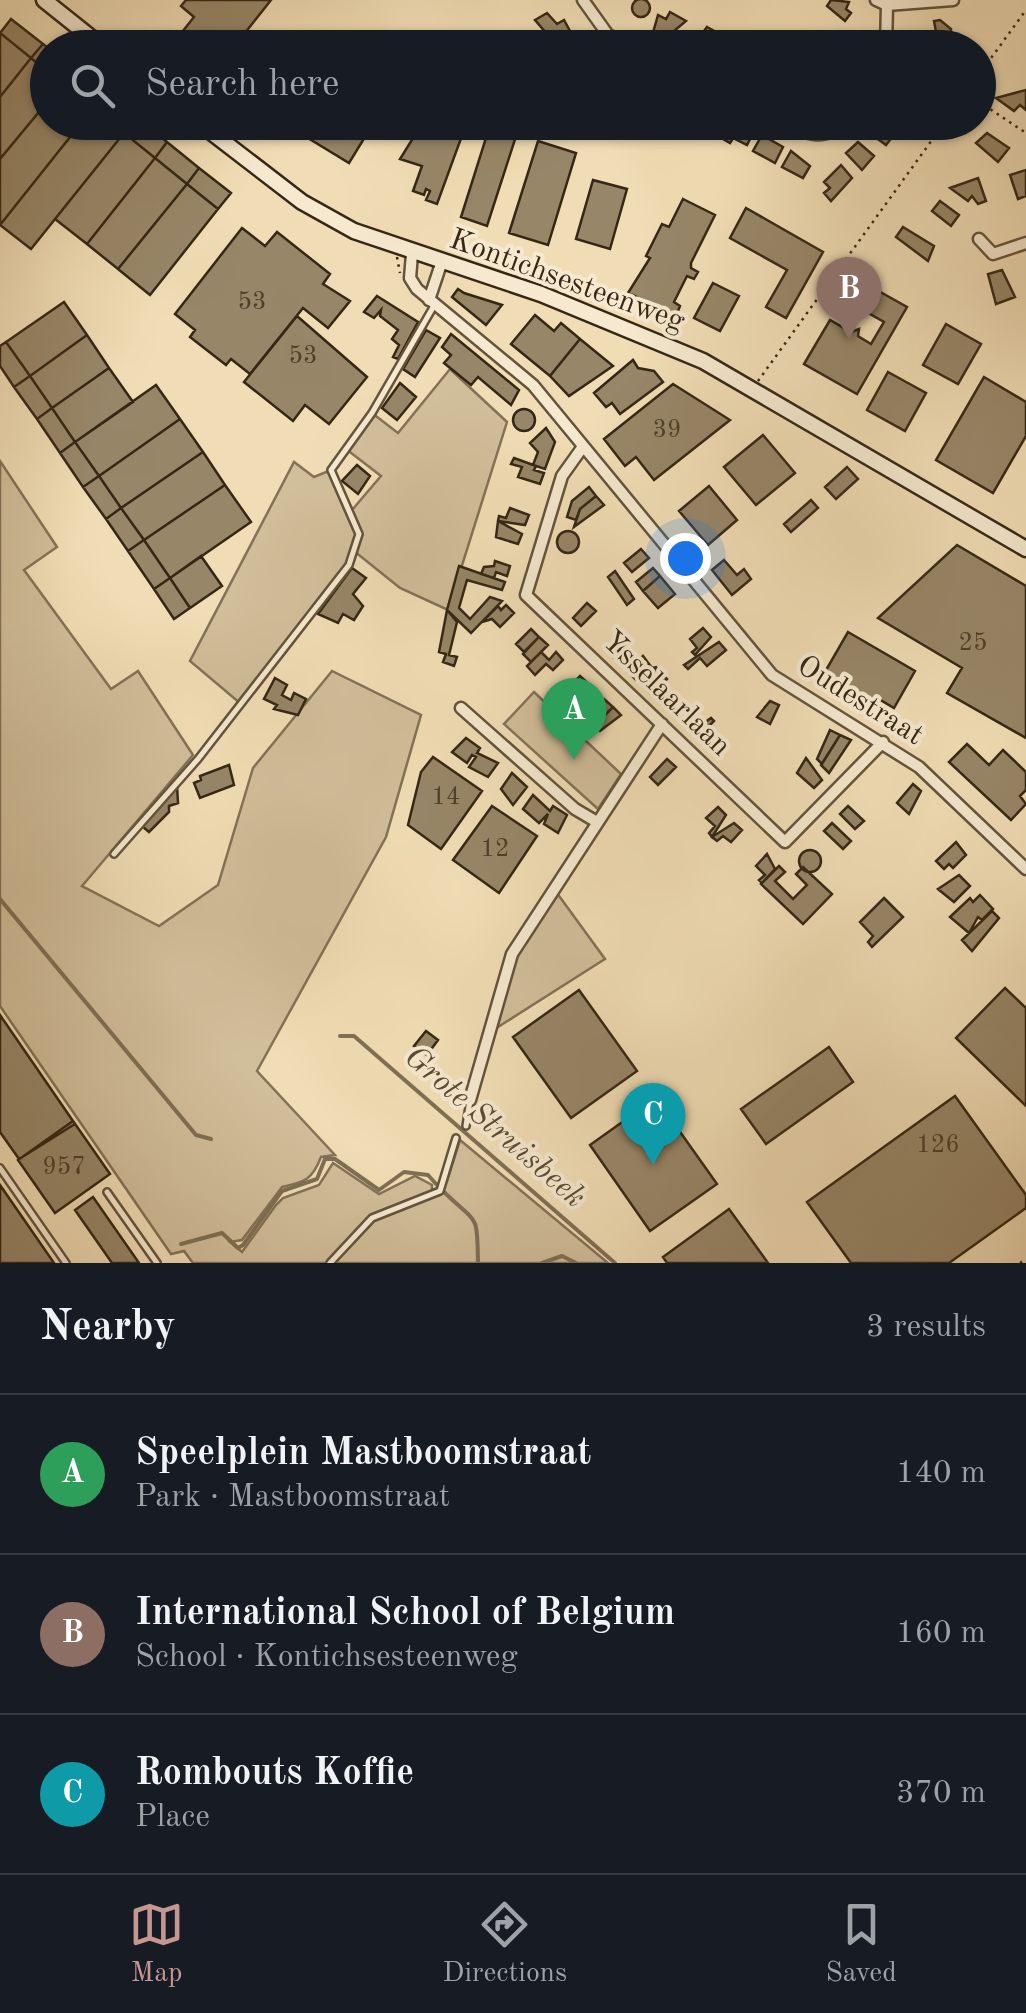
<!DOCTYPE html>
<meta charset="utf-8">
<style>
:root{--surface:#171b24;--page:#242831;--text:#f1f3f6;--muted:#9ea1a6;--line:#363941;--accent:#c59692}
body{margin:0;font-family:"Old Standard TT",serif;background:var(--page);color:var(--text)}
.you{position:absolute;left:685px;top:558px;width:35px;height:35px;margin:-25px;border:8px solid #fff;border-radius:50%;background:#1a73e8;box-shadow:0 0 0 15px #1a73e833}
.badge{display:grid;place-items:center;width:65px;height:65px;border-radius:50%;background:var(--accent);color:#fff;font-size:32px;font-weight:700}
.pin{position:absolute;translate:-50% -82px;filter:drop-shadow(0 2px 5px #0008)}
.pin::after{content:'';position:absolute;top:52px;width:35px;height:30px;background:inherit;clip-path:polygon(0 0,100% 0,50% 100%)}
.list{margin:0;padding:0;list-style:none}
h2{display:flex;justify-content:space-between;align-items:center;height:130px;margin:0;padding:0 40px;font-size:42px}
h2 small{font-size:32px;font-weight:400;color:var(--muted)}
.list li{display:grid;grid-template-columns:65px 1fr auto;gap:30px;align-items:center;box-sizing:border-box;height:160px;padding:0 40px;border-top:2px solid var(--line)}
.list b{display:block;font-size:38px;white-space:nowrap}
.list p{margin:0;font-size:32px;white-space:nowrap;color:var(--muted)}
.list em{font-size:32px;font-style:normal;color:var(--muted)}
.icon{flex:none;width:55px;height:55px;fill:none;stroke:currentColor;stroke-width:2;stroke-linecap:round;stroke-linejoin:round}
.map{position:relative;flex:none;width:1026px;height:1263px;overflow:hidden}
.search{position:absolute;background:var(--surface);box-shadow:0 2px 8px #0004;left:30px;right:30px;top:30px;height:110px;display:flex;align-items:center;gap:25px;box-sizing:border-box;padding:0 35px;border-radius:55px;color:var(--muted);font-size:38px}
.sheet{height:610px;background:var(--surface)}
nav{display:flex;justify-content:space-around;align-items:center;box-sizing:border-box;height:140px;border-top:2px solid var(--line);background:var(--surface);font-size:28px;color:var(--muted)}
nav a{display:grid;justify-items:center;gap:5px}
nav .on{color:var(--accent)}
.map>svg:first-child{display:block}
.green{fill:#d1be9a;stroke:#837257;stroke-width:2.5}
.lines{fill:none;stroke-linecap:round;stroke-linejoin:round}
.stream{stroke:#7f6f54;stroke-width:4}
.building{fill:#978668;stroke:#352714;stroke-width:2.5}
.lane-casing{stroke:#64543c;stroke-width:10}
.street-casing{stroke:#64543c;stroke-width:15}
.secondary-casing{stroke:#352714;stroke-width:19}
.path{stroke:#352714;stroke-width:2.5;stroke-dasharray:2.5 5;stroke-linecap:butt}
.lane{stroke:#f6e9cf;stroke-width:5}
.street{stroke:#f6e9cf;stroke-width:10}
.secondary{stroke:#f6e9cf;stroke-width:14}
.labels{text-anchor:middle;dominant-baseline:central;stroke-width:8;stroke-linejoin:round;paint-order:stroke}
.number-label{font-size:25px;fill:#4e3f29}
.street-label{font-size:30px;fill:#352714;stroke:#f6e9cf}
.water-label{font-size:32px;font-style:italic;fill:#5a4b34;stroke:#f6e9cf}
</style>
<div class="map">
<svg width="1026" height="1263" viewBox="0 0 1026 1263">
<rect width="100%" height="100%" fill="#f1ddb5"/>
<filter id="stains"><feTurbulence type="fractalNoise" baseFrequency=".002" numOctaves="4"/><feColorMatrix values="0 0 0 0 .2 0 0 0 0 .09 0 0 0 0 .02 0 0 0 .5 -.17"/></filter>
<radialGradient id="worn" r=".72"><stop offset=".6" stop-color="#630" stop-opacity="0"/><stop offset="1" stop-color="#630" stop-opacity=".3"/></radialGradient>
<!-- green -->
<path class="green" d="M450 369 507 422 448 610 400 588 354 551 349 565 241 704 190 661 294 462 314 477 331 470 334 486 352 510 381 476 346 449 372 413 398 433Z
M0 461 57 547 24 570 111 689 138 671 193 755 82 886 159 926 218 885 253 768 332 671 421 715 386 837 257 1071 335 1155 321 1157C312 1180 305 1182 282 1187L242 1240 230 1242 242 1252 276 1205 283 1198 319 1185 333 1163 379 1194 415 1176 432 1185V1195L447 1181 460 1140 608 1263H193L184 1251 171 1254 0 1006Z
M534 692 621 774 598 809 504 724Z
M554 889 605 959 487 1034 512 954Z"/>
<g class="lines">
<!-- stream -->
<path class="stream" d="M0 899 196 1135 211 1139
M340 1036H354L615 1263
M444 1192C479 1226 477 1212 478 1263
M181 1244 222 1233 238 1248 243 1245 282 1191 317 1179 325 1159H335L379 1190 404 1172 428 1175 437 1185
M542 1263 562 1256 576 1263"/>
</g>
<!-- building -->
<path class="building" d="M632 8a9 9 0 1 1 18 0a9 9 0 1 1-18 0Z
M186 0H271L233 48H175V41L194 17 181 6Z
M831 0 849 2 846 9 851 13 845 21 827 6Z
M670 12 686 21 674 31 682 35 675 48 652 36 658 15 666 19Z
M547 13 557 24 564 20 570 31 553 41 535 20Z
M11 19 43 44 31 58 0 33Z
M940 20 951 29V41L958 48H939L934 21Z
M707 27 716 32 713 48H692Z
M0 33 31 58 0 97Z
M43 44 48 48V72L31 58Z
M31 58 48 72V101L0 159V97Z
M1026 90V110L1020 105 1014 111 996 98Z
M48 101V122H82L0 225V159Z
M82 122H111L124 133 31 249 0 225Z
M133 122H142L167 142 155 158 124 133Z
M284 122H340L365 137 349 163 298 132 287 134Z
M423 122H467L437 204 426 200 430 191 426 189 424 195 413 191 422 166 400 159Z
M491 122 518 130 487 226 461 217Z
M731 122 754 131 747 145 733 138 730 143 723 139Z
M869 122H890L887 132 893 136 886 145 864 129Z
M124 133 155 158 87 244 55 219Z
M987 133 1009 148 998 162 976 143Z
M762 135 783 147 775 163 753 151Z
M538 141 576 153 548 245 509 233Z
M167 142 199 168 187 184 155 158Z
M858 142 874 156 862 170 846 153Z
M791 151 810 166 803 178 782 167Z
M155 158 187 184 118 269 87 244Z
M841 165 852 178 831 201 824 193 830 188 824 182Z
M199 168 231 193 218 209 187 184Z
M1026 170V196L1018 199 1010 175Z
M978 178 986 201 978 204 972 196 968 201 950 188Z
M593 180 627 189 610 249 576 239Z
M187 184 218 209 150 295 118 269Z
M683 199 715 215 691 263V268L698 272 694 279 687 276 674 302 680 306 676 316 628 293 650 258 646 256 662 224 669 227Z
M940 201 959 215 951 226 932 211Z
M746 208 823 252 786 318 766 307 787 270 730 238Z
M903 227 934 246 928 261 896 237Z
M242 228 265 246 277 232 330 274 323 284 350 301 328 328 303 308 250 374 231 359 226 365 190 337 195 330 175 314Z
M1002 270 1015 297 996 304 988 274Z
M713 283 739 296 720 331 694 318Z
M458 289 464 293 502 305 486 325 452 297Z
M875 289 907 307 857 394 804 364 830 320 851 332 859 329 858 336 871 344 884 322 863 310Z
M377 296 418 322 398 359 393 357 399 345 392 339 398 330 380 316 381 310 374 318 364 312Z
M64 302 87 335 30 376 6 342Z
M535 315 554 331 561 323 580 339 550 376 511 344Z
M297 316 367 377 329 424 305 405 293 421 244 382Z
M946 324 981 344 958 384 923 365Z
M426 330 440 338 415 377 403 369Z
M451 334 519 390 511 405 478 377 471 385 444 363 451 355 442 347Z
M87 335 109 368 52 408 30 376Z
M580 339 613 366 569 396 550 376Z
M6 342 30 376 14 387 0 366V346Z
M633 360 638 368 654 371 663 382 620 414 612 403 606 407 594 393Z
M109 368 133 402 75 442 52 408Z
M888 372 926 393 905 431 867 410Z
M30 376 52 408 37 419 14 387Z
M984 377 1026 402V436L993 493 936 460Z
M400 383 416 397 397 420 382 408Z
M673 384 730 420 654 480 636 457 625 466 604 439Z
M156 385 180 419 99 476 75 442Z
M52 408 75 442 60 453 37 419Z
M513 420a11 11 0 1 1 22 0a11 11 0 1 1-22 0Z
M180 419 203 452 121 508 99 476Z
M546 428 555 442 545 469 533 465 538 452 530 443Z
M763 435 795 473 756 505 724 467Z
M75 442 99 476 83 487 60 453Z
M203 452 225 485 144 540 121 508Z
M514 458 536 466 534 470 544 473 540 484 518 477 522 467 511 464Z
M357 465 370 476 358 494 342 481Z
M847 467 858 479 836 499 825 487Z
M99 476 121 508 106 519 83 487Z
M225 485 251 522 170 578 144 540Z
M709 486 737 520 708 545 679 511Z
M589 487 596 496 580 509 576 520 567 517 572 501Z
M596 496 604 505 574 527 580 509Z
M811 500 818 508 791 532 784 524Z
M121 508 144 540 128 551 106 519Z
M510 508 529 515 525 525 498 521 499 516 506 518Z
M498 521 522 534 518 544 496 537Z
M557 542a11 11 0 1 1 22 0a11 11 0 1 1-22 0Z
M144 540 170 578 154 589 128 551Z
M957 545 1026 586V738L947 693 962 668 878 618Z
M641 549 649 558 632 572 624 563Z
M201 556 222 586 190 608 170 578Z
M724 560 737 575 744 569 751 579 732 595 712 570Z
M495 561 510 566 507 576 496 572 494 578 481 574 484 567 494 566Z
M459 566 505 582 502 590 467 580 459 608 470 619 490 597 502 601 471 633 447 610Z
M352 568 366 578 353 594 363 606 354 620 343 614 338 623 318 614Z
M653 568 660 576 643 591 636 582Z
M615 571 634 599 627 605 608 577Z
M660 576 675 594 658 608 643 591Z
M170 578 190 608 174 619 154 589Z
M587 603 596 611 581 626 573 618Z
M506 605 514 613 500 627 492 619 482 622 498 606 501 610Z
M447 610 457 622 449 655 457 657 454 666 443 662 446 654 439 652Z
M703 628 711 637 695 655 692 652 697 648 690 639Z
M531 629 539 637 524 652 516 644Z
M623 632 630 639 613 657 605 649Z
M848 632 915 671 894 708 877 698 873 706 822 677Z
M539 637 548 645 531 662 523 654Z
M719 642 726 650 707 666 700 658 688 669 684 665Z
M541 652 549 660 556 652 563 660 553 670 546 664 535 675 527 666Z
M643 656 652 668 657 667 636 680 628 672Z
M655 668 667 679 652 695 645 688 651 682 646 677Z
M580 676 589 684 571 702 563 694Z
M275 678 287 685 282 695 291 700 294 693 306 699 298 715 274 709 277 705 264 699Z
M589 684 597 692 586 711 575 698Z
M604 699 613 707 598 722 586 710Z
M770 701 779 705 770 724 757 717Z
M613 707 621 715 600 731 594 726Z
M697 716 704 723 711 718 714 721 703 732 699 728 693 734 686 727Z
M830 730 840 735 822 764 817 759Z
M840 735 851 740 829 773 821 765Z
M466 738 480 748 477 753 498 763 488 777 469 767 476 757 472 755 467 763 452 752Z
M967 744 989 765 1003 750 1026 772V790L1020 796 1026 804 1011 820 949 762Z
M433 757 482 791 441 849 408 825 421 772Z
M806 758 822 780 814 788 797 773Z
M667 759 676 767 658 785 650 777Z
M229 765 234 785 200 798 194 783 201 780 200 776Z
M512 773 527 787 513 805 501 789Z
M913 784 921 791 909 814 897 803Z
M177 785 178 803 169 806V812L149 832 142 826Z
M533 795 550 811 553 806 567 815 558 833 544 824 548 814 539 823 523 809Z
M492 806 537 836 499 893 453 860Z
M848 806 864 821 855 829 840 814Z
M718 807 726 815 712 837 709 833 715 826 706 818Z
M734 823 742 830 731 842 723 836 717 841 712 837Z
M832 823 851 841 843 849 824 831Z
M956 842 966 855 953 868 949 864 944 869 936 861Z
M799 861a11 11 0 1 1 22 0a11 11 0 1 1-22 0Z
M767 854 775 869 762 883 759 880 765 875 756 866Z
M779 866 785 872 775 881 793 899 807 885 796 874 803 867 832 894 803 924 761 884Z
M959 875 970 886 954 902 938 889Z
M980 895 993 909 982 920 978 917 969 933 950 917 970 898 973 902Z
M884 898 903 917 872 947 868 942 873 936 860 922Z
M992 911 999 918 972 951 962 940Z
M1005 988 1026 1008V1106L956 1038Z
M579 990 637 1071 571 1118 513 1037Z
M0 1015 75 1124 19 1159 0 1132Z
M426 1031 438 1040 427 1055 414 1046Z
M829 1047 853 1082 766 1144 741 1109Z
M955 1096 1026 1195V1208L949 1263H851L807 1202Z
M656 1098 717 1184 650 1231 590 1145Z
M73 1121 110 1174 55 1213 18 1160Z
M0 1185 54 1263H0Z
M93 1197 139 1263H112L75 1210Z
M729 1209 768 1263H667L663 1257Z"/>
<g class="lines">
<!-- lane casing -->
<g class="lane-casing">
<path id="lane" d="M114 854 198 759 349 565 359 534 331 470 372 413 435 304
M466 1126 470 1100
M0 1168 66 1263
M107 1192 157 1263
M330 1263 372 1218 440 1191 456 1138"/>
</g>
<!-- street casing -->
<g class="street-casing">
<path id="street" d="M583 0 608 35 624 42 626 38
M876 0 887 5 953 0
M886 48 887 5
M783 122C804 134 825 142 844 122
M979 239 993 254 1026 243
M412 254 410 278 417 289 533 385 772 675 919 767 1026 869
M429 300 441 264
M582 448 562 476 526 595 785 842 883 742
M461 708 575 809 597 822
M470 1100 512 954 662 724"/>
</g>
<!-- secondary casing -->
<g class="secondary-casing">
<path id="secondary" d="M44 0 104 48
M198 122 302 202 354 231 541 294 703 361 1026 549"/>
</g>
<!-- path -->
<path class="path" d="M978 76 1026 10
M978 101 1026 133
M397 257 400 273
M758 381 945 122
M1020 1263 1026 1259"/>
<!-- lane -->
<use href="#lane" class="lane"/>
<!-- street -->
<use href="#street" class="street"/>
<!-- secondary -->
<use href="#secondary" class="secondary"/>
</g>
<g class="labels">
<!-- number labels -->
<g class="number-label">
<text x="252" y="302">53</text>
<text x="303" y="356">53</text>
<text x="667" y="430">39</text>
<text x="973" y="643">25</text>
<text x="446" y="797">14</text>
<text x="495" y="849">12</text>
<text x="938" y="1145">126</text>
<text x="64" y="1167">957</text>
</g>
<!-- street labels -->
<g class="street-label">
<text transform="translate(567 281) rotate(20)">Kontichsesteenweg</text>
<text transform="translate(666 694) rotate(44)">Ysselaarlaan</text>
<text transform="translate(860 701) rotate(32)">Oudestraat</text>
</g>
<!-- water labels -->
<g class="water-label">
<text transform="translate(494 1128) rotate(41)">Grote Struisbeek</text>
</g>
</g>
<rect width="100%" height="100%" filter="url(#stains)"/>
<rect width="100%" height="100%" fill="url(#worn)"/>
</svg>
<div class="you"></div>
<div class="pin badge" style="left:574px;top:760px;background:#2e9e5b">A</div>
<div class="pin badge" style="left:849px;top:339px;background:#8d6e63">B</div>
<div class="pin badge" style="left:653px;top:1165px;background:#0f9aa8">C</div>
<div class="search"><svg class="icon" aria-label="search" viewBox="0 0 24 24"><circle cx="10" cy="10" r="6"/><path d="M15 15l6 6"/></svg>Search here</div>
</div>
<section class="sheet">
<h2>Nearby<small>3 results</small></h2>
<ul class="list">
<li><span class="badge" style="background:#2e9e5b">A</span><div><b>Speelplein Mastboomstraat</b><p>Park · Mastboomstraat</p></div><em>140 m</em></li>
<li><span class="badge" style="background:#8d6e63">B</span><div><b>International School of Belgium</b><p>School · Kontichsesteenweg</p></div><em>160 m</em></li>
<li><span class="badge" style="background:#0f9aa8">C</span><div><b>Rombouts Koffie</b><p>Place</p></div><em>370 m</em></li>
</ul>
</section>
<nav>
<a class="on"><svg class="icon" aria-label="map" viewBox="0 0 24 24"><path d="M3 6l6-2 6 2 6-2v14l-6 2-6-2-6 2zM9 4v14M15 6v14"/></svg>Map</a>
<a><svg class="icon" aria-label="directions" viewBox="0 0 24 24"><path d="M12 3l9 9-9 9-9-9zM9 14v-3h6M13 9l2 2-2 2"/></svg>Directions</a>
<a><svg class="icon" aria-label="saved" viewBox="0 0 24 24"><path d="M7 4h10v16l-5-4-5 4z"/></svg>Saved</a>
</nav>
